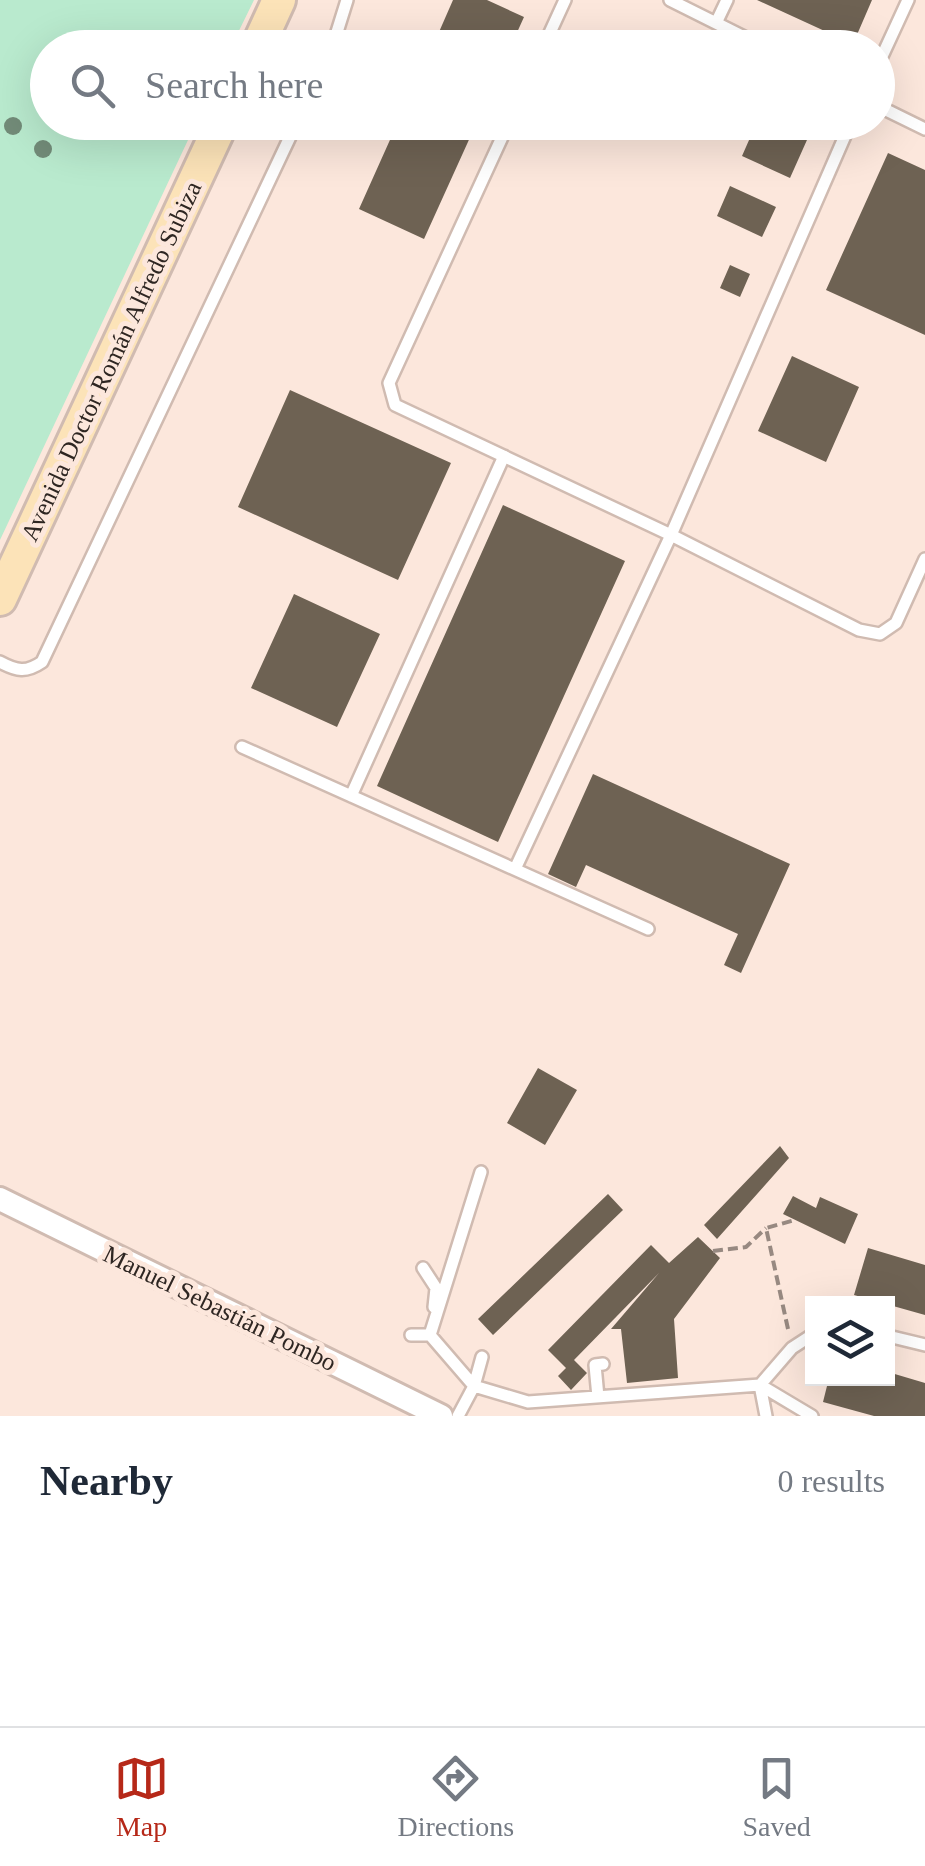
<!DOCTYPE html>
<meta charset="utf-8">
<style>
:root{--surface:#fff;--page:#f6f6f7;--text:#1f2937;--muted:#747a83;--line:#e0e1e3;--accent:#b62818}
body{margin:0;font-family:Georgia,serif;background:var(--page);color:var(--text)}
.controls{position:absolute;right:30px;bottom:30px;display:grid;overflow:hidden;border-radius:0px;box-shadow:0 10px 40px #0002}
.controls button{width:90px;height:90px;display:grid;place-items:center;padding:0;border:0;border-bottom:2px solid var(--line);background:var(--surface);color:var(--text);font:50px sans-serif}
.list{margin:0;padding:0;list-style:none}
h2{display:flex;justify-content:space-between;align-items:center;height:130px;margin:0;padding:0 40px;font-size:42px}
h2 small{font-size:32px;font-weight:400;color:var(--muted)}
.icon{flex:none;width:55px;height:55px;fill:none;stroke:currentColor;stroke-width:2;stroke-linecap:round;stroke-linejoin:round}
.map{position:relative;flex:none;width:925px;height:1416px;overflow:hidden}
.search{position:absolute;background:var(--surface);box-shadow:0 10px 40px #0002;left:30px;right:30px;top:30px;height:110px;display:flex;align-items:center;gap:25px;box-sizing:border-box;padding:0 35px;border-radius:55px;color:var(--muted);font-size:38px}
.sheet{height:310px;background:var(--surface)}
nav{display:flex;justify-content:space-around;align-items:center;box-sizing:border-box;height:140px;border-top:2px solid var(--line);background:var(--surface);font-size:28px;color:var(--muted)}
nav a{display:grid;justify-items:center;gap:5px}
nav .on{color:var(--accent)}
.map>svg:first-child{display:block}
.green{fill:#b9eace}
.building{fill:#6e6253}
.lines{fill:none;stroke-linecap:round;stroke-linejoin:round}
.service-casing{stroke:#d0bbb1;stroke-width:16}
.minor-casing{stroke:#d0bbb1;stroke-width:28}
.secondary-casing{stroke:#d0bbb1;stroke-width:38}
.path{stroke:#978981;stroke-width:4;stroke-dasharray:10 5;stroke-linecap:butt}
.service{stroke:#fff;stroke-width:11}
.minor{stroke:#fff;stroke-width:22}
.secondary{stroke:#fce3b8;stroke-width:32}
.tree{fill:#728b78}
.labels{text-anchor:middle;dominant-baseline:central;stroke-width:10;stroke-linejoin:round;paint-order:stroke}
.street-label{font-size:25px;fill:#2e2622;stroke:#fce7dc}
</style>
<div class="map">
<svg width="925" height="1416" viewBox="0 0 925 1416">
<rect width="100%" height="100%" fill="#fce7dc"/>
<!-- green -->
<path class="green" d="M0 0H254L231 47 48 48V122L196 123 0 540Z"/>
<!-- building -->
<path class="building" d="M453 0H487L524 17 510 48H432Z
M757 0H872L853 44Z
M398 122H477L424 239 359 209Z
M757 122H815L790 178 742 156Z
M888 153 925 170V335L826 290Z
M730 186 776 207 762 237 717 216Z
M730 265 750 274 740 297 720 288Z
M792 356 859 387 826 462 758 431Z
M290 390 451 463 398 580 238 507Z
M503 505 625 561 498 842 377 786Z
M294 594 380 634 337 727 251 688Z
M593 774 790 864 741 973 724 965 738 934 586 865 576 887 548 874Z
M538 1068 577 1090 545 1145 507 1123Z
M780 1146 789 1158 717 1239 704 1225Z
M608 1194 623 1210 493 1335 478 1319Z
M793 1196 816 1208 820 1197 858 1214 845 1244 783 1214Z
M698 1237 720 1258 674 1319 678 1378 627 1383 621 1329H611L659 1273 574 1360 587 1373 571 1390 558 1376 566 1368 548 1350 651 1245 669 1263Z
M868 1248 925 1265V1315L854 1295Z
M888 1372 925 1383V1416H874L823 1402 829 1378H888Z"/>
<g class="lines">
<!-- service casing -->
<g class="service-casing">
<path id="service" d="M670 0 766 48
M717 21 727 0
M332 48 347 0
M543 48 565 0
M878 65 908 0
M878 106 925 129
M509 122 389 383 395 405 671 535 859 630 880 634 896 623 925 559
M0 662C17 671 26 673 42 662L297 122
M242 747 648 929
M351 796 504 456
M515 869 671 535 851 122
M423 1268 436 1288 434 1307
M431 1331 430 1335 474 1386 458 1416
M411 1335H430L481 1172
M888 1336 925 1345
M482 1357 474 1386 528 1402 760 1385 792 1348 812 1335
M760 1385 812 1416
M760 1385 766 1416
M598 1397 595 1365 603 1364"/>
</g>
<!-- minor casing -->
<g class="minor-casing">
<path id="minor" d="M0 1199 441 1416"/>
</g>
<!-- secondary casing -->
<g class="secondary-casing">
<path id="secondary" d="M257 48 279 0
M0 599 222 122"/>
</g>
<!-- path -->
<path class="path" d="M713 1251 746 1247 766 1228
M788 1329 766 1228 795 1220"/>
<!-- service -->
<use href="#service" class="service"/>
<!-- minor -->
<use href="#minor" class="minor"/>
<!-- secondary -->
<use href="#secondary" class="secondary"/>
</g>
<!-- trees -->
<g class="tree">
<circle cx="13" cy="126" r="9"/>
<circle cx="43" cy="149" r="9"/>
</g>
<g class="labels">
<!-- street labels -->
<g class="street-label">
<text transform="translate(111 361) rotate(-65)">Avenida Doctor Román Alfredo Subiza</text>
<text transform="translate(220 1308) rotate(26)">Manuel Sebastián Pombo</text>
</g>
</g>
</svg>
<div class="controls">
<button><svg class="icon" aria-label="layers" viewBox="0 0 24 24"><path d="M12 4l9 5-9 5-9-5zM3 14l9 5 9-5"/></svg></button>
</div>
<div class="search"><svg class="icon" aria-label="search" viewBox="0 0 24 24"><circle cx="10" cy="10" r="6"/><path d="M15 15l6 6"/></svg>Search here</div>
</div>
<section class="sheet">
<h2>Nearby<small>0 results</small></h2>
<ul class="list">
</ul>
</section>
<nav>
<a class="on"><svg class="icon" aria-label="map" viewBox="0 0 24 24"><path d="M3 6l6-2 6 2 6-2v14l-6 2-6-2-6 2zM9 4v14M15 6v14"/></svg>Map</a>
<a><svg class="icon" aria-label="directions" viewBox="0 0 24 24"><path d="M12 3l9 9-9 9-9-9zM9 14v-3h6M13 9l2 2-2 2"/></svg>Directions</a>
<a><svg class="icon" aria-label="saved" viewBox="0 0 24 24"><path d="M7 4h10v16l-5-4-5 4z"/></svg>Saved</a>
</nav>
